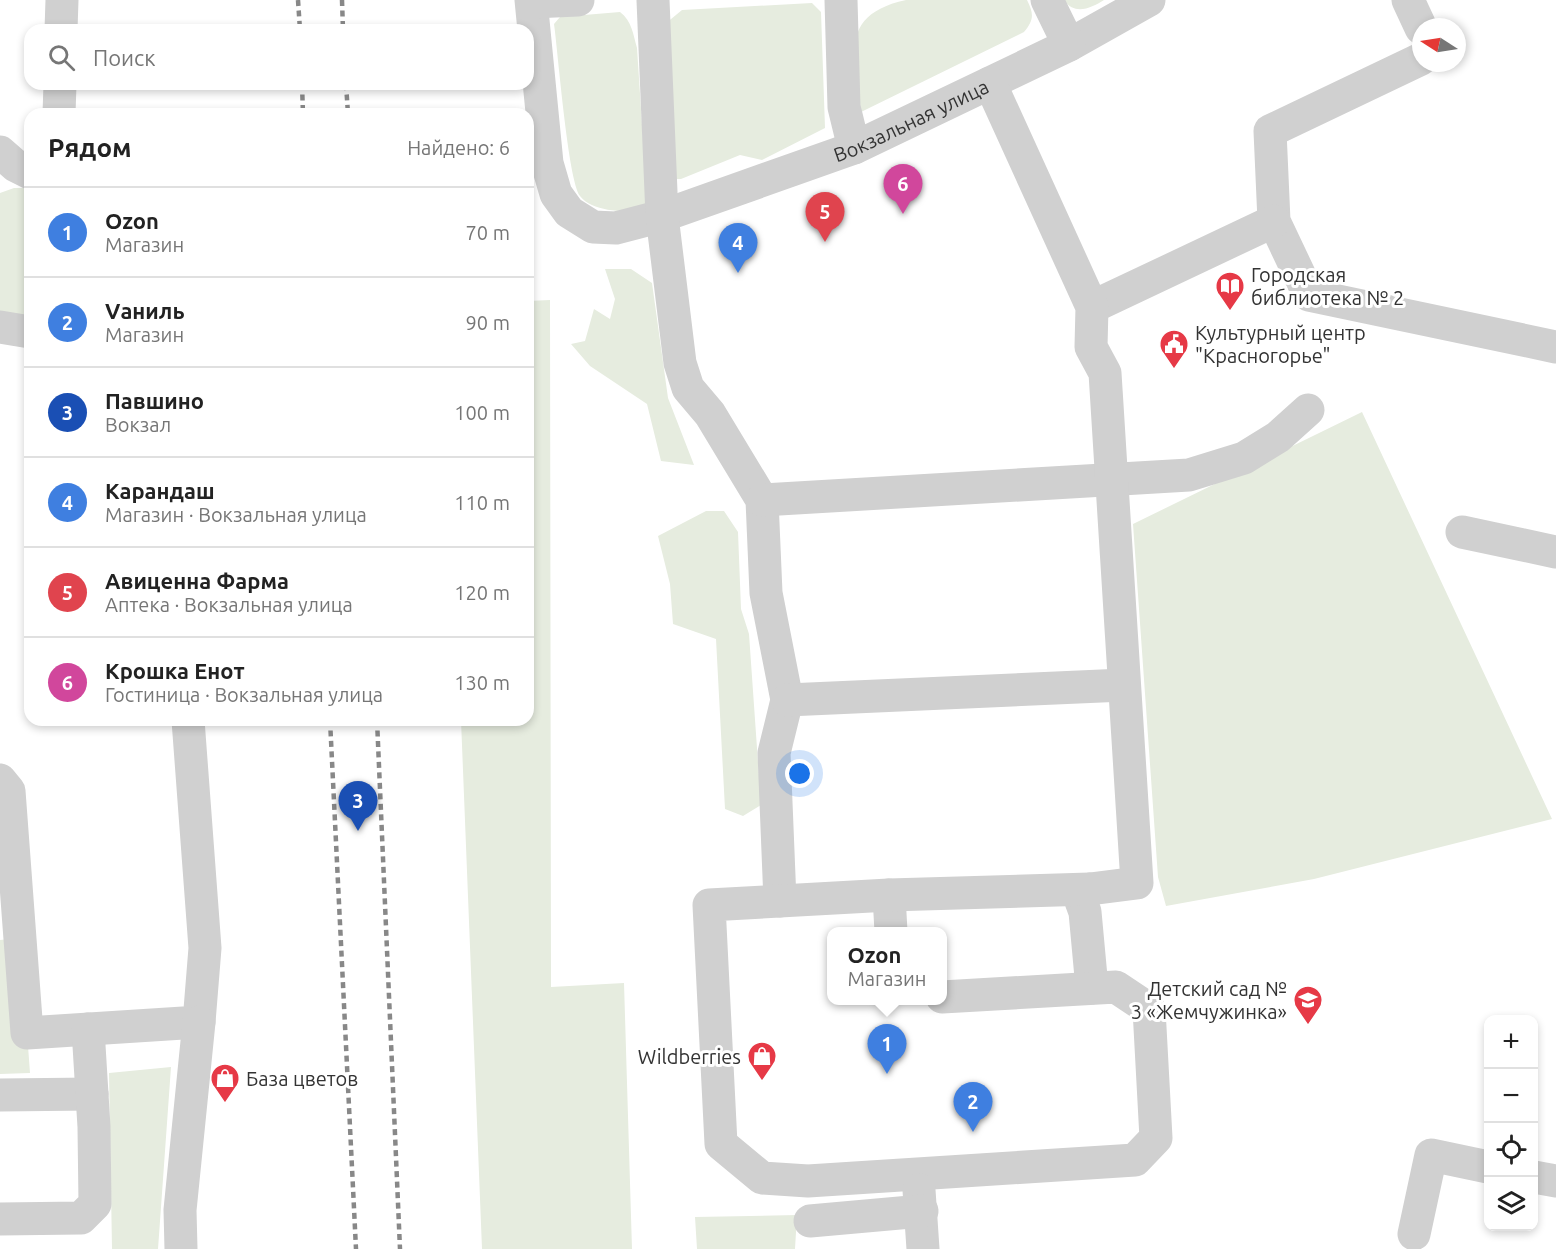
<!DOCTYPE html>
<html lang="ru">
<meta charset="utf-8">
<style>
:root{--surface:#fff;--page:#f2f2f2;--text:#222;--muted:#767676;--line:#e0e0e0;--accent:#111827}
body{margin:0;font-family:Ubuntu,sans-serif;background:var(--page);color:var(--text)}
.controls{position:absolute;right:18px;bottom:18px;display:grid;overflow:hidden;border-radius:12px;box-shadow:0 3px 9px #0003}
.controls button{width:54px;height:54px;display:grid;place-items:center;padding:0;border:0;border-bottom:2px solid var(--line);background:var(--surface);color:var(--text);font:30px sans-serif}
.compass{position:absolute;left:1412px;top:18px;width:54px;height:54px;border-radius:50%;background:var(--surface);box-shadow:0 3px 9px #0003;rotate:282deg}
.you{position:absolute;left:800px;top:774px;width:21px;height:21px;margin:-15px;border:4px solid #fff;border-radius:50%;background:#1a73e8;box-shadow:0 0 0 9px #1a73e833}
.badge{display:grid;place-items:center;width:39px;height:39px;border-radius:50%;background:var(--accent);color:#fff;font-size:20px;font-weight:700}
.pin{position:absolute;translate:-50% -50px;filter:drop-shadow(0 2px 3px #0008)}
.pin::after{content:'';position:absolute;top:32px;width:21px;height:18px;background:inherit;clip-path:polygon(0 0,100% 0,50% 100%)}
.popup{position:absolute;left:827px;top:927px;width:120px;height:78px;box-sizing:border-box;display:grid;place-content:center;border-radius:12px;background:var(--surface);filter:drop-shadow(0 2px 4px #0005);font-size:20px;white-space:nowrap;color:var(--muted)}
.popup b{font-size:22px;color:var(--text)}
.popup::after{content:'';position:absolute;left:50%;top:100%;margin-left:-12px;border:12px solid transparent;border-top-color:var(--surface)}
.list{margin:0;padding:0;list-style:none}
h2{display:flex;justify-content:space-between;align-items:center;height:78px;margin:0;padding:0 24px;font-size:26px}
h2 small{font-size:20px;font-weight:400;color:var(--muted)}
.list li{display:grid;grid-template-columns:39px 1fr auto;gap:18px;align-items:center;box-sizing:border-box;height:90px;padding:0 24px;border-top:2px solid var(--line)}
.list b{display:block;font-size:22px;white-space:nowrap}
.list p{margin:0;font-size:20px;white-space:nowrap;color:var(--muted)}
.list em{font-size:20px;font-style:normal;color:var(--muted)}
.icon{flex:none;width:33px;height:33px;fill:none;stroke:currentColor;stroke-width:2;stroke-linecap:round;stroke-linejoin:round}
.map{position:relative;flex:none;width:1556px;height:1249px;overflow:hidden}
.search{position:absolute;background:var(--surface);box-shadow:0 3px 9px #0003;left:24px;top:24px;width:510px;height:66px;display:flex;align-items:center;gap:15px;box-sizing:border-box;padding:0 21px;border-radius:18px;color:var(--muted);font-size:22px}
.panel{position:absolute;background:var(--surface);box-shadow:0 3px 9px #0003;left:24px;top:108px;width:510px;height:618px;border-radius:18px}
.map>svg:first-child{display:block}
.green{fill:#e6ecdf}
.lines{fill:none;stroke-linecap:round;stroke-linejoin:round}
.minor{stroke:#d0d0d0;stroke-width:33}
.rail{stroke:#888;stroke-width:4.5;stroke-dasharray:6 4.5;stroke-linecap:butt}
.labels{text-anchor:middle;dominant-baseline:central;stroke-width:6;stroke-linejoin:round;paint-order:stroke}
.street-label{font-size:20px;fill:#333;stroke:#fff}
.poi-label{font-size:20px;fill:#333;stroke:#fff;text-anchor:start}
</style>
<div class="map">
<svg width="1556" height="1249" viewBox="0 0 1556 1249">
<rect width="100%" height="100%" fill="#fff"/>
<!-- green -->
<path class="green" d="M906 0H1027C1034 14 1034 20 1024 32L861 112C855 58 837 15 906 0Z
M1064 0H1104C1091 8 1075 16 1064 0Z
M812 3 821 12 825 128 762 160 740 155 681 179H673L665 24 682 10Z
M620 12C632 21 633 34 637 48L647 201 640 212C622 211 592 212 580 196 568 180 558 52 554 24L560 17Z
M14 188H30V320L0 315V193Z
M605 269H631L652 283 668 398 694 465 661 461 647 404 590 366 571 344 585 341 594 309 610 319 615 299Z
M550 300 551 987 624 983 632 1249H482L461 720H528V301Z
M1362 412 1552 819 1314 879 1166 906 1158 877 1133 524Z
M706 511H724L738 532 741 609 749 634 761 805 743 816 725 809 716 639 673 624 670 584 658 536Z
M20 938 30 1073 0 1074V940Z
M171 1067 158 1249H112L109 1073Z
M797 1215 795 1249H697L695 1217Z"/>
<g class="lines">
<!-- minor -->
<g class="minor">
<path id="s1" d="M531 0 547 163 556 194 569 212 593 227 616 228 662 216 854 148 1069 45 1149 0"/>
<path d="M653 0 662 216 680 363 688 388 710 414 762 500 766 593 787 700 774 753 780 901"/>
<path d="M841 0 844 107 854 148"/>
<path d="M1047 0 1069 45"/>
<path d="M1408 0 1421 28"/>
<path d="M532 2 578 0"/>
<path d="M61 30 62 0"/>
<path d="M1421 59 1270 131 1274 221 1309 295 1556 347"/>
<path d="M59 114 60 84"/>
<path d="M0 152 16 166 30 173"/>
<path d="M1092 307 1274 221"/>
<path d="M0 327 30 332"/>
<path d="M762 500 1189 475 1244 458 1278 437 1308 410"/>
<path d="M1462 532 1556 552"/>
<path d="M787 700 1124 685"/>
<path d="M0 780 9 791 27 1033 199 1022 205 948 188 720"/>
<path d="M1090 889 1081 901 1085 912 1092 988"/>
<path d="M889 895 891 932"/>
<path d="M942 997 1116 987 1149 1009 1156 1138 1135 1160 808 1181 762 1178 721 1144 709 905 889 895 1090 889 1137 883 1105 373 1091 347 1092 307 990 83"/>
<path d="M0 1095 92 1094"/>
<path d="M1534 1177 1556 1181"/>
<path d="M919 1190 923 1249"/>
<path d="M0 1219 81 1218 95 1204 94 1127 88 1029"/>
<path d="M810 1221 922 1211"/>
<path d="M1414 1234 1431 1155 1488 1167"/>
<path d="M181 1249 180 1210 199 1022"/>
</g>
<!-- rail -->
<path class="rail" d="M298 0 300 30
M342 0 343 30
M302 84 303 114
M346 84 348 114
M330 720 356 1249
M377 720 400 1249"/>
</g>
<!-- icons -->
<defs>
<g id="library-pin" transform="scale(1.5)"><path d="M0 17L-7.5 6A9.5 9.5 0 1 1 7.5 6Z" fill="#e63946" stroke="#fff"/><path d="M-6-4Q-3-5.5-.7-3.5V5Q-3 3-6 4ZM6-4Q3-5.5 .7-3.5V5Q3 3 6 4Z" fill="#fff"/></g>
<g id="civic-pin" transform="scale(1.5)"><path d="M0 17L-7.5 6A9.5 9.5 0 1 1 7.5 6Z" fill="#e63946" stroke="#fff"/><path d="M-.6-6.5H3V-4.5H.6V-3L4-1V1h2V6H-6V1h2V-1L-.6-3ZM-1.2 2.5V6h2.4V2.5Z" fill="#fff"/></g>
<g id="school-pin" transform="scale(1.5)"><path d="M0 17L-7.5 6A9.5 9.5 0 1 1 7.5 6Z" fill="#e63946" stroke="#fff"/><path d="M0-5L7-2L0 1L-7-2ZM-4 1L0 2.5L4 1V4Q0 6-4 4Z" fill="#fff"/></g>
<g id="shop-pin" transform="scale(1.5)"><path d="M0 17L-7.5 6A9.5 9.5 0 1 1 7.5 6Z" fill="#e63946" stroke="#fff"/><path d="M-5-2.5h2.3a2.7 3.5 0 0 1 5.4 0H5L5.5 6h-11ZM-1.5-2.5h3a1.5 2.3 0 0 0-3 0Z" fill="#fff"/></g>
</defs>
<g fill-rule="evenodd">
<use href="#library-pin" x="1230" y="286"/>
<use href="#civic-pin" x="1174" y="344"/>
<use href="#school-pin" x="1308" y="1000"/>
<use href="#shop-pin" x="762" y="1056"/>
<use href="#shop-pin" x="225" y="1078"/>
</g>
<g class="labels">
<!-- street labels -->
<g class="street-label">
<text stroke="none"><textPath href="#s1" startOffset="584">Вокзальная улица</textPath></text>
</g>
<!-- poi labels -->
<g class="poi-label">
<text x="1251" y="274">Городская<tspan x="1251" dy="23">библиотека № 2</tspan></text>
<text x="1195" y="332">Культурный центр<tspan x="1195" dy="23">"Красногорье"</tspan></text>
<text x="1287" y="988" text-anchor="end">Детский сад №<tspan x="1287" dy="23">3 «Жемчужинка»</tspan></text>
<text x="741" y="1056" text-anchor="end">Wildberries</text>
<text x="246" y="1078">База цветов</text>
</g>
</g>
</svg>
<div class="controls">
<button>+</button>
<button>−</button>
<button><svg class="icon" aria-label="locate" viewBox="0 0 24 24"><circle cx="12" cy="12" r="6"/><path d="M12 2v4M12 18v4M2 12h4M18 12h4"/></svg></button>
<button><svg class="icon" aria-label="layers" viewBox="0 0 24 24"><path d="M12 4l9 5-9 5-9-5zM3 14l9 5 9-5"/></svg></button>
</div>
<svg class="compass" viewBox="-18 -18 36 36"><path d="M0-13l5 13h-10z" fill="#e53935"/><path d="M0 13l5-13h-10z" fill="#767676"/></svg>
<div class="you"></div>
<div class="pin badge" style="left:887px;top:1074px;background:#3f7fe0">1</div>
<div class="popup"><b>Ozon</b>Магазин</div>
<div class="pin badge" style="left:973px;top:1132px;background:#3f7fe0">2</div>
<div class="pin badge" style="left:358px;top:831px;background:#1a4fb4">3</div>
<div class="pin badge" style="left:738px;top:273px;background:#3f7fe0">4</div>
<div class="pin badge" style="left:825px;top:242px;background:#e0444e">5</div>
<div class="pin badge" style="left:903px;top:214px;background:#d1479c">6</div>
<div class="search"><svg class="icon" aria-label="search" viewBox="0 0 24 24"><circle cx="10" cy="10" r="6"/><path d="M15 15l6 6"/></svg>Поиск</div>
<section class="panel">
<h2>Рядом<small>Найдено: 6</small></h2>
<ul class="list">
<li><span class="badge" style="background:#3f7fe0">1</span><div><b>Ozon</b><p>Магазин</p></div><em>70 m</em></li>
<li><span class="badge" style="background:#3f7fe0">2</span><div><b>Vаниль</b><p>Магазин</p></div><em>90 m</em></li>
<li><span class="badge" style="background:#1a4fb4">3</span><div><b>Павшино</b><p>Вокзал</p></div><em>100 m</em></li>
<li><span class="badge" style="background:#3f7fe0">4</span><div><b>Карандаш</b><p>Магазин · Вокзальная улица</p></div><em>110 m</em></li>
<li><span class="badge" style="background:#e0444e">5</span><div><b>Авиценна Фарма</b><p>Аптека · Вокзальная улица</p></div><em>120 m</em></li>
<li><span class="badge" style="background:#d1479c">6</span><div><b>Крошка Енот</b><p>Гостиница · Вокзальная улица</p></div><em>130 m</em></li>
</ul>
</section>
</div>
